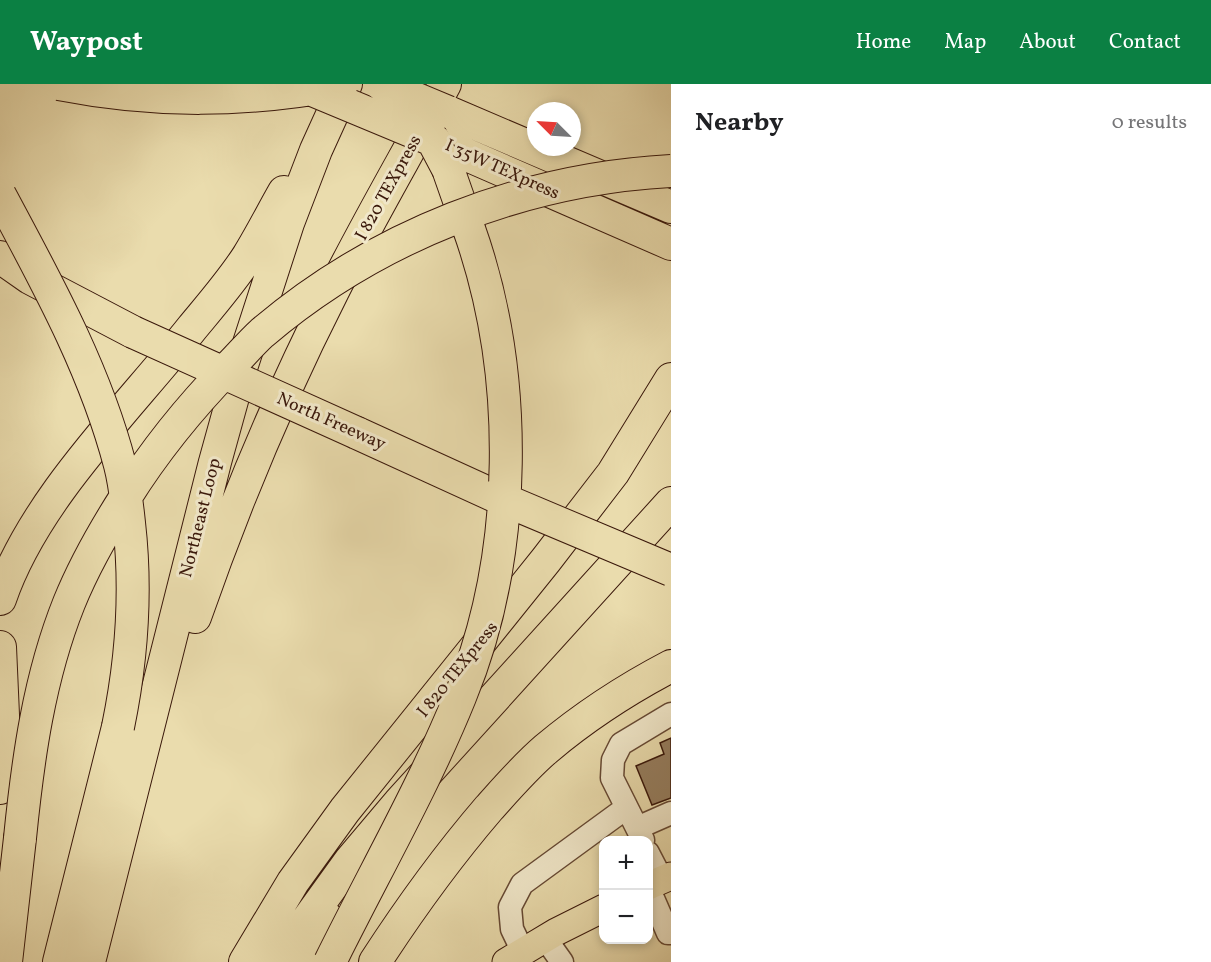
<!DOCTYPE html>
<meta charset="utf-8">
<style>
:root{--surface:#fff;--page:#f6f6f6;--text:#202124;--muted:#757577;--line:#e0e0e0;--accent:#0b8043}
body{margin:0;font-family:Vollkorn,serif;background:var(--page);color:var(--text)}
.controls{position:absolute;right:18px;bottom:18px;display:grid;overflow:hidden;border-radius:12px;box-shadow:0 3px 9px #0003}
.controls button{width:54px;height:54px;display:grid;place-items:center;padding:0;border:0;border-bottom:2px solid var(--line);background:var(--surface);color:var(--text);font:30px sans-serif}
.compass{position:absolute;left:527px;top:18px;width:54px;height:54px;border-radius:50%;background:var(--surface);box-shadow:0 3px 9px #0003;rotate:294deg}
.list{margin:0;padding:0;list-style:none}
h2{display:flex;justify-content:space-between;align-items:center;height:78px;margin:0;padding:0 24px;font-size:26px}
h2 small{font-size:20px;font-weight:400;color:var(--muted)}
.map{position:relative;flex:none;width:671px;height:878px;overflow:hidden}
header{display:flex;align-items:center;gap:36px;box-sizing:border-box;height:84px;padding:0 30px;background:var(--accent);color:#fff}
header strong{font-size:28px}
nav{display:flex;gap:33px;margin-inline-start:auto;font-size:21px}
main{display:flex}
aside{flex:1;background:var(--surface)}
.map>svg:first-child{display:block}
.building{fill:#967e5f;stroke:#3a180b;stroke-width:1.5}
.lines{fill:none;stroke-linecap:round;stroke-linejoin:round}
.minor-casing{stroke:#664934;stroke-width:25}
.major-casing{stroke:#3a180b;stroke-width:29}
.highway-casing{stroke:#3a180b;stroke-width:34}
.minor{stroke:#f1e8ca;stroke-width:22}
.major{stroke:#eadcad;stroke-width:27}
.highway{stroke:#eadcad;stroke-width:32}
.highway-bridge-casing{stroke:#3a180b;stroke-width:34;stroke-linecap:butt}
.highway-bridge{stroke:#eadcad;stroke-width:32}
.labels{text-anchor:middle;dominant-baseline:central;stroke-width:6;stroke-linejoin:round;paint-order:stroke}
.street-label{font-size:18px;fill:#3a180b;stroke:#f1e8ca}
</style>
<header>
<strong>Waypost</strong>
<nav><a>Home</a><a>Map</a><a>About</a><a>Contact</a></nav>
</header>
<main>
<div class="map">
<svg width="671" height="878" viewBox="0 0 671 878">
<rect width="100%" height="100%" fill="#eadcad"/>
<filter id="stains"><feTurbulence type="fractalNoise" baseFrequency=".00333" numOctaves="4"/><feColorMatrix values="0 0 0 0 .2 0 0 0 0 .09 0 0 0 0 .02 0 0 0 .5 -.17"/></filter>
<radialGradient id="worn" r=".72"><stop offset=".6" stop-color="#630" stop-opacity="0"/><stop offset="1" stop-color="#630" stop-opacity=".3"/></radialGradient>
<!-- building -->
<path class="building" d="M671 654V714L652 721 636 682 664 670 660 659Z"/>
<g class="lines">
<!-- minor casing -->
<g class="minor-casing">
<path id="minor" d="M637 744 671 729
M643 756 612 694 613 676 621 660 671 630
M648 769 662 796
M648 803 668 849H671
M545 854 562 878
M523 868 512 845 510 823 522 800 626 724"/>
</g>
<!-- major casing -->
<g class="major-casing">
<path id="major" d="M648 802 671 792
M506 878 556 848 604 824"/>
</g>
<!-- highway casing -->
<g class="highway-casing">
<path id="highway" d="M448 28 671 123
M435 57 671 160
M448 85 469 145
M0 173 30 194 133 248
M357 349 495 412
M0 515C34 415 127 326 192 244 211 221 232 197 248 172 261 151 272 129 284 108
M195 533C234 421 279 313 333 207 368 137 408 69 445 0
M0 563 4 654 0 704
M6 878 20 754
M59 878 118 643
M89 878 215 378 241 284 288 139 316 66 346 0
M245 878 293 798 345 726 546 476 613 389 671 295
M277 878 350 777 399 719 671 419
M305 878 327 834
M375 878C410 824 447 773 489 724 507 704 525 683 546 665 584 633 627 605 671 582"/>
</g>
<!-- minor -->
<use href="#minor" class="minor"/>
<!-- major -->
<use href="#major" class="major"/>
<!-- highway -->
<use href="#highway" class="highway"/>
<!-- highway-bridge casing -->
<g class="highway-bridge-casing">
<path id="highway-bridge" d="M59 0C156 19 245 18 342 0
M381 0 448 28
M403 0 448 85
M310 5 435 57
M0 111C46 197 95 285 120 381 125 400 127 420 129 439 137 509 132 575 118 643
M133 248 357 349
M495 412 671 486
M20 754C28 674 39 594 69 519 84 482 104 447 125 414 155 366 190 323 230 282 241 271 251 259 262 249 376 152 522 95 671 87
M330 878C373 791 424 702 460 613 519 470 520 289 469 145"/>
</g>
<!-- highway-bridge -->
<use href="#highway-bridge" class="highway-bridge"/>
</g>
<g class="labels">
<!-- street labels -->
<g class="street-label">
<text transform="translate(502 86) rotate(24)">I 35W TEXpress</text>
<text transform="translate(389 104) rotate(-61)">I 820 TEXpress</text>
<text transform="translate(331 338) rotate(24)">North Freeway</text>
<text transform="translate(201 434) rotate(-76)">Northeast Loop</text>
<text transform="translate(458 586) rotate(-51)">I 820 TEXpress</text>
</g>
</g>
<rect width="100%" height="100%" filter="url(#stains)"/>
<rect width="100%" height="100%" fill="url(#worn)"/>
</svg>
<div class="controls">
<button>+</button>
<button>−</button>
</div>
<svg class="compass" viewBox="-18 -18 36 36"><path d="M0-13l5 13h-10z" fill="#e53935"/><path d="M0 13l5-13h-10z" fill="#757577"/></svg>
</div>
<aside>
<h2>Nearby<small>0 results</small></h2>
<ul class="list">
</ul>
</aside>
</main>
